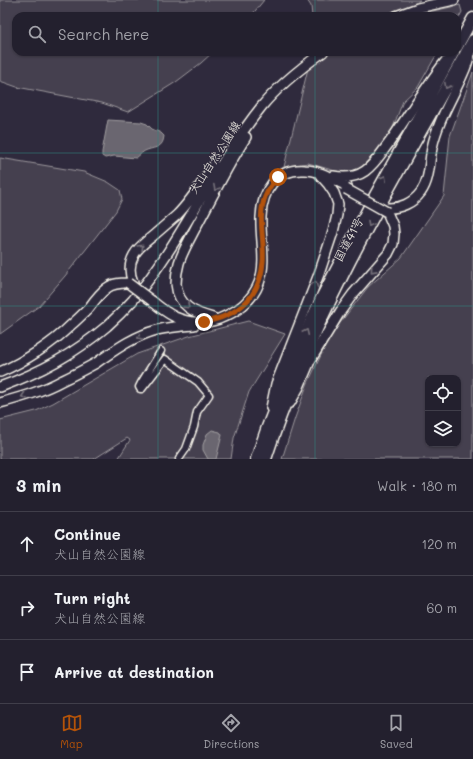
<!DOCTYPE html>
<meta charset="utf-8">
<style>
:root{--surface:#23202e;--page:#2f2d3a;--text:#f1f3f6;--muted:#a3a3aa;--line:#403e4a;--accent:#b45309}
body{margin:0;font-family:Mali,"Klee One",sans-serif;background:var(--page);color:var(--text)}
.controls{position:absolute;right:12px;bottom:12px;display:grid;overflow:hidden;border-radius:8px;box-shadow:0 1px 3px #0004}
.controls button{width:36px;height:36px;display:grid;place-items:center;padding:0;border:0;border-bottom:1px solid var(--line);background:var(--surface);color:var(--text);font:20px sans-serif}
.stop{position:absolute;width:12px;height:12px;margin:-9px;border:3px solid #b45309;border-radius:50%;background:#fff}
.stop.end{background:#b45309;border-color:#fff;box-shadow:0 1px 4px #0008}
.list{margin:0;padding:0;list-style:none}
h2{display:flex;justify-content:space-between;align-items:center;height:52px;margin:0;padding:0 16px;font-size:17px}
h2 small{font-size:13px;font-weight:400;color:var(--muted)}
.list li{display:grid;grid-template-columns:26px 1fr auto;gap:12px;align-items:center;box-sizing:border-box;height:64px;padding:0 16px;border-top:1px solid var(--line)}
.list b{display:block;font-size:15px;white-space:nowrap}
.list p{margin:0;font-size:13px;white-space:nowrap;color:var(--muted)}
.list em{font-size:13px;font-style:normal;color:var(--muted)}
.icon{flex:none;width:22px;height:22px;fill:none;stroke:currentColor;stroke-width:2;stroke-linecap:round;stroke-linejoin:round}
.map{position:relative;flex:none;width:473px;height:459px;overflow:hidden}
.search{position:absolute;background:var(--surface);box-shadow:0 1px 3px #0004;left:12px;right:12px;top:12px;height:44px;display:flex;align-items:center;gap:10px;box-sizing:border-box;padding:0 14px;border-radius:12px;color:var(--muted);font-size:15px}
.sheet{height:244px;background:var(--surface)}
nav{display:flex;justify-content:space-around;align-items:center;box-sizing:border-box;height:56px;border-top:1px solid var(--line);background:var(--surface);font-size:11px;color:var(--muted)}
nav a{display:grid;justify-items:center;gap:2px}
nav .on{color:var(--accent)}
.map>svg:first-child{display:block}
.green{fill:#454050;stroke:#9c989c;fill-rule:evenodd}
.water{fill:#6a6670;stroke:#a19ea0}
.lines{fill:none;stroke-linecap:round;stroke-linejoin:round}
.minor-casing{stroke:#f4f1e8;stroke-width:9}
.secondary-casing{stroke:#f4f1e8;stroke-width:12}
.trunk-casing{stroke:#f4f1e8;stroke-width:13}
.minor{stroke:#2f2a3d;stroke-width:6}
.secondary{stroke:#2f2a3d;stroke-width:9}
.trunk{stroke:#2f2a3d;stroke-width:10}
.secondary-bridge-casing{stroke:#f4f1e8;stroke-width:12;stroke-linecap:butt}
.secondary-bridge{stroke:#2f2a3d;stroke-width:9}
.oneway{stroke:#747079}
.route{stroke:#b45309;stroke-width:5}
.grid{fill:none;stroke:#318880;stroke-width:1;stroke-opacity:0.55}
.labels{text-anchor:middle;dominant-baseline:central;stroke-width:3;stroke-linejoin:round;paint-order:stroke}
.street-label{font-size:12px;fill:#f4f1e8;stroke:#2f2a3d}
</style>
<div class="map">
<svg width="473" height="459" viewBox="0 0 473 459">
<rect width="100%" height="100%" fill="#2f2a3d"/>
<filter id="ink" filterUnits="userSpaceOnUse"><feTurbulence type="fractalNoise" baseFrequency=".025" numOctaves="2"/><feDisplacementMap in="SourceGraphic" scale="8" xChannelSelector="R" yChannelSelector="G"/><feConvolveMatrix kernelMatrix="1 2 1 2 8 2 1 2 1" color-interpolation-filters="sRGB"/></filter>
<g filter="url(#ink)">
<!-- green -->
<path class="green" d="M0 0H264L251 16H16V52H213L201 63 176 82 128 112 102 103 17 87 0 81Z
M307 0H420L418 1 419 14 460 5 462 12 457 21V16H312L311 6Z
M312 52H438L418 87 403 101 389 138 360 169 342 173 308 163 284 167Z
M473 72V459H282L295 418 307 385 330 336 368 287 401 258 444 196 450 136ZM428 378H458V444H428Z
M0 158 84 172 108 182 120 190 122 199 116 211 65 276 39 306 0 334Z
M248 321 285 334 249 392 234 438 231 459H118L130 440 127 438 94 459H0V420L36 411 53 403 137 354 189 336Z"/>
<!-- water -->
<path class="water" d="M108 120 141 122 147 124 152 129 161 133 164 136C163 148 156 147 147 150 143 151 140 155 136 158L114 156 105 158 102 156V152Z
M212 430 220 432 222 435 216 459H208L203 450V445L207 434Z"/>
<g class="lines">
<!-- minor casing -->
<g class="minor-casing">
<path id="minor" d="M161 351 141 383 139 387 140 389H142L165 359 198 382 209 395 197 412 194 427 186 449 179 459"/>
</g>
<!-- secondary casing -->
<g class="secondary-casing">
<path id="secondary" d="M396 16 418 8 454 0
M333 176C344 178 355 178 365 171 375 164 382 152 389 143 408 116 425 88 445 62
M386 208C400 209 413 203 421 192 430 179 429 163 432 148 438 119 454 96 465 69 468 62 470 53 473 46
M133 282C129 273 129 264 134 255 138 247 147 241 154 235 161 229 169 222 177 215 192 200 202 183 214 165
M152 301C159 307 167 313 175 317 188 323 205 324 219 319 237 312 252 301 259 283 267 262 260 239 261 217 262 191 276 168 305 170 320 170 334 180 347 186
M213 318C194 313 178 306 176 284 176 277 177 270 179 263 183 250 191 237 197 225 213 195 228 165 246 137
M0 372C24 362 53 343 71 325 77 320 83 314 89 308 94 301 100 293 107 288 113 283 121 283 128 283
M0 387C41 372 74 354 107 326 116 318 125 309 133 300 183 240 213 167 262 106 279 85 301 68 323 52
M0 403C22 397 43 391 63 380 74 375 85 369 96 363 115 350 134 336 157 330 169 327 181 326 194 325
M290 403 299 387 310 361 340 312 353 294 388 254 393 244 394 234 393 226 387 212
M271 408 276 384 319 274 333 232 337 215 338 204 334 193 328 184 320 175"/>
</g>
<!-- trunk casing -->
<g class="trunk-casing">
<path id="trunk" d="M457 47 473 18
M256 459 267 427 293 360 321 298 375 195 454 52
M266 459C314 310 397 175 473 40"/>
</g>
<!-- minor -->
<use href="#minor" class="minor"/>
<!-- secondary -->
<use href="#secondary" class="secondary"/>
<!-- trunk -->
<use href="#trunk" class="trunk"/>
<!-- secondary-bridge casing -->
<g class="secondary-bridge-casing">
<path id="secondary-bridge" d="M346 189 387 212
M128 283 152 301"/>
</g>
<!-- secondary-bridge -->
<use href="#secondary-bridge" class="secondary-bridge"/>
</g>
<!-- one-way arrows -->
<defs><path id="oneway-chevron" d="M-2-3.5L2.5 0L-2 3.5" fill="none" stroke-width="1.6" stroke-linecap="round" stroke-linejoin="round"/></defs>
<g class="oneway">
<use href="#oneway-chevron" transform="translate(447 86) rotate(119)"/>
<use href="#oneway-chevron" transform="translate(384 178) rotate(-61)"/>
<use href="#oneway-chevron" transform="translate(216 188) rotate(118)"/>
<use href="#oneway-chevron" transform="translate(370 224) rotate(118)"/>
<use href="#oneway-chevron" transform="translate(141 247) rotate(-45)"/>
<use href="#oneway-chevron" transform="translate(373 270) rotate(132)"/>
<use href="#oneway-chevron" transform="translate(315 284) rotate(-69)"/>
<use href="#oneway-chevron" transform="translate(187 306) rotate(44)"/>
<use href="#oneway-chevron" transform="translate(306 332) rotate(-65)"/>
<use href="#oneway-chevron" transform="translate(140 337) rotate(155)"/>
<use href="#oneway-chevron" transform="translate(24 396) rotate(162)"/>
</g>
</g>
<g class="lines" filter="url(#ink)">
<!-- route -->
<path class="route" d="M204 322C238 316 260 297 263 262 265 240 257 218 265 197 268 189 272 183 278 177"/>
</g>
<!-- grid -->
<path class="grid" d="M158 0V16M315 0V16M158 52V459M315 52V459M0 153H473M0 306H473"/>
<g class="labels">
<!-- street labels -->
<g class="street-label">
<text transform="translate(214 157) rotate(-57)">犬山自然公園線</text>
<text transform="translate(348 239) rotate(-62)">国道41号</text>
</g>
</g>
</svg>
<div class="controls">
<button><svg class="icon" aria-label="locate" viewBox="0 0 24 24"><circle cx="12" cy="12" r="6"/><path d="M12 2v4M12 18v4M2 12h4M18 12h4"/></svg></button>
<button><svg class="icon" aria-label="layers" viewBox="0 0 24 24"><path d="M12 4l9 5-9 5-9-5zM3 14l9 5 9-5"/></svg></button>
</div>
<div class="stop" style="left:278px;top:177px"></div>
<div class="stop end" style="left:204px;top:322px"></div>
<div class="search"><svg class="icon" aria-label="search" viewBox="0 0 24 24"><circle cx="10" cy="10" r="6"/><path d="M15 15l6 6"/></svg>Search here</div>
</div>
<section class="sheet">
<h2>3 min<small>Walk · 180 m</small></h2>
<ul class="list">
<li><svg class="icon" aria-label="ahead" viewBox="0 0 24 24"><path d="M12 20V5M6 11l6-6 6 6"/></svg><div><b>Continue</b><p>犬山自然公園線</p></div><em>120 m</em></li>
<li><svg class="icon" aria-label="right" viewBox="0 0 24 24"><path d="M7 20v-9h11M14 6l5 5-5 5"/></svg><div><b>Turn right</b><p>犬山自然公園線</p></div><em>60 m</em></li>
<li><svg class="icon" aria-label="arrive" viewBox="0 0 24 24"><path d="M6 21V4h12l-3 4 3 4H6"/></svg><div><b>Arrive at destination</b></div></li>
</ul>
</section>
<nav>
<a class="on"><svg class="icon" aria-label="map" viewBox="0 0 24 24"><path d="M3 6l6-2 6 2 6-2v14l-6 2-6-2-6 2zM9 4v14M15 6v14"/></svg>Map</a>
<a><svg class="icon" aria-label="directions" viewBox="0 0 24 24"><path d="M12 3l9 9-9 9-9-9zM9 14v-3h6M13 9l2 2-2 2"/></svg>Directions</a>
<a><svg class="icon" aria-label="saved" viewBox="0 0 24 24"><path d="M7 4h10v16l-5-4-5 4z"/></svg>Saved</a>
</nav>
